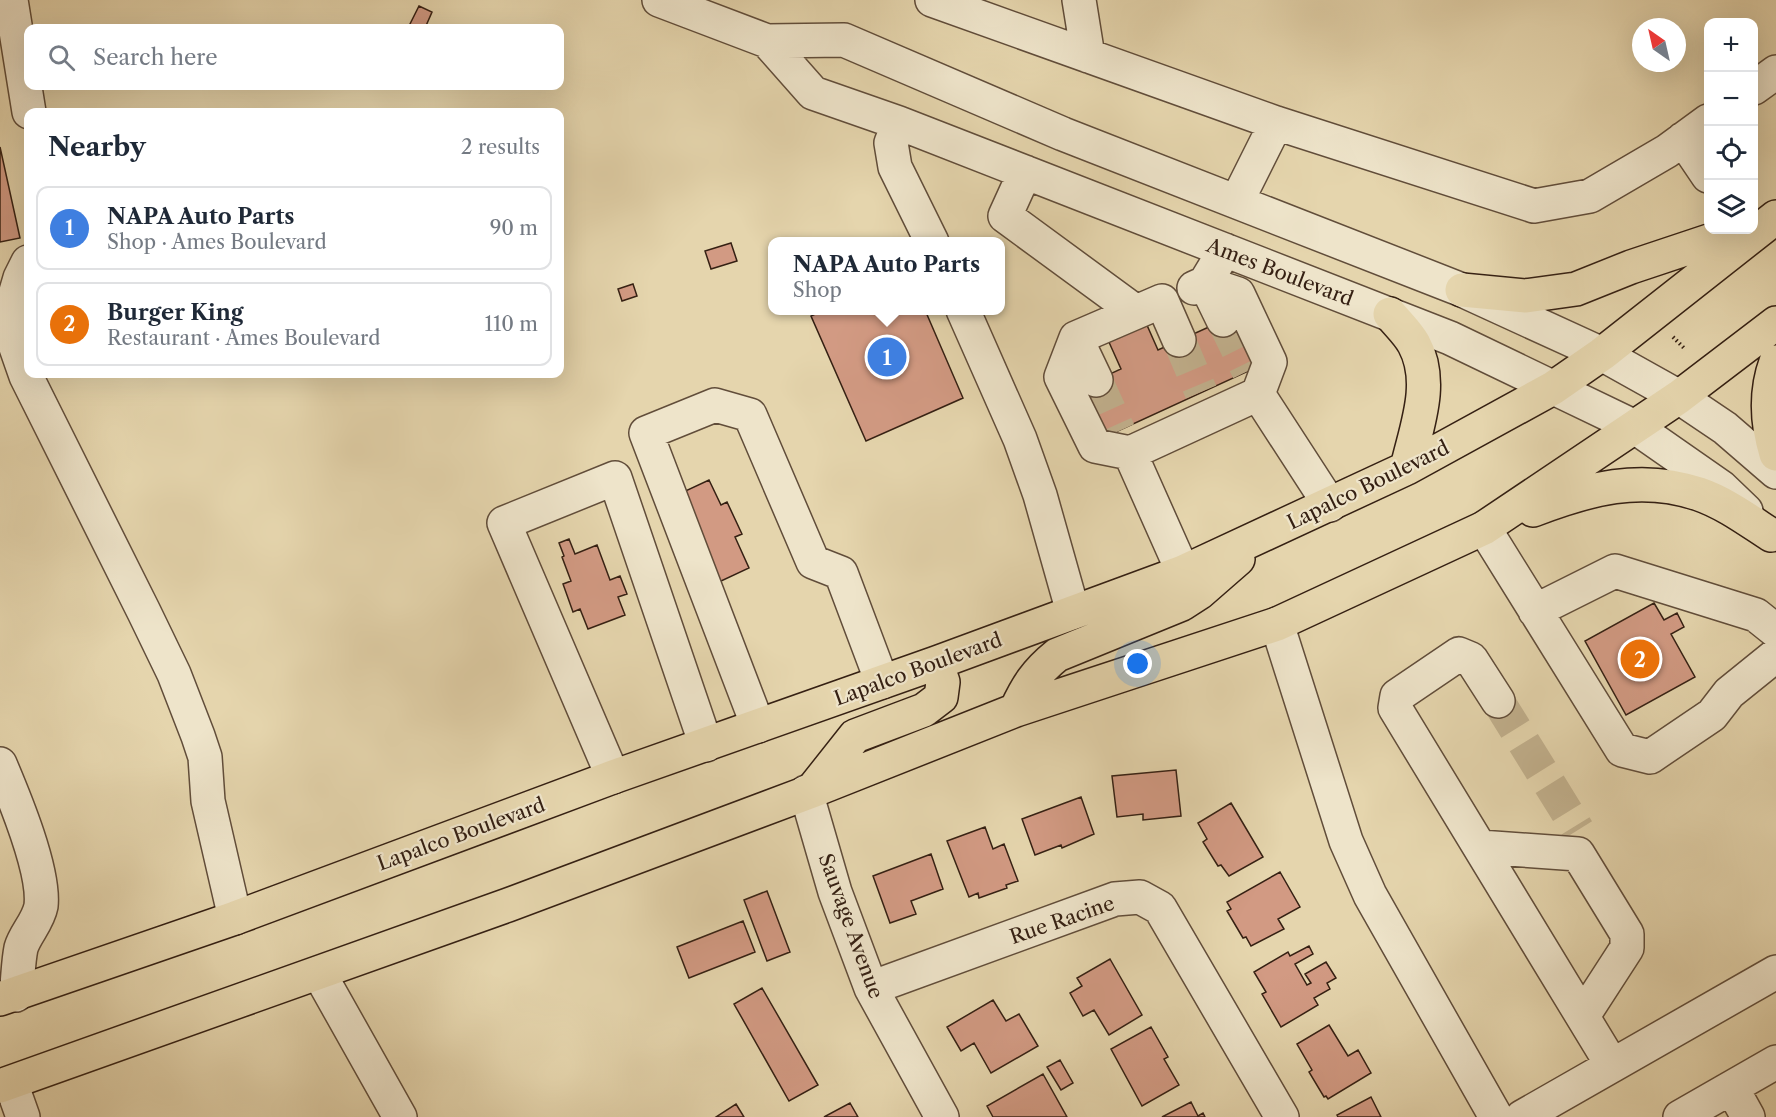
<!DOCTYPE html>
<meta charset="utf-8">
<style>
:root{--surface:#fff;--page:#f6f6f7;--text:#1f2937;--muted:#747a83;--line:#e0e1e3;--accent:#7c3aed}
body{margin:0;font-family:"Libre Caslon Text",serif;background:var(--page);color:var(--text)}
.controls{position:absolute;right:18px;top:18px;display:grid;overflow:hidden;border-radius:12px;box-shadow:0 6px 24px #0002}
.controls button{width:54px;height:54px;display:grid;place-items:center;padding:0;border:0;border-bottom:2px solid var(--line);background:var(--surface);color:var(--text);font:30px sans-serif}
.compass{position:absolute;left:1632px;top:18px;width:54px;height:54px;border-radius:50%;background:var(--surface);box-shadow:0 6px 24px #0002;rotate:326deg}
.you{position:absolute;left:1138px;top:664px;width:21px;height:21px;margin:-15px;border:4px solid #fff;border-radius:50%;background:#1a73e8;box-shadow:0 0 0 9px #1a73e833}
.badge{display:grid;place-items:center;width:39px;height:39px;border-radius:50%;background:var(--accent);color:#fff;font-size:20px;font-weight:700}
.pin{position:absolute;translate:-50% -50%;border:3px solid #fff;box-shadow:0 2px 6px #0006}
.popup{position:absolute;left:768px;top:237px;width:237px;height:78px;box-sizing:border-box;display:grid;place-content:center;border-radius:12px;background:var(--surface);filter:drop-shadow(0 2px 4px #0005);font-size:20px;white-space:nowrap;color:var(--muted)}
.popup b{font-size:22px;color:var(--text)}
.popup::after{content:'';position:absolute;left:50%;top:100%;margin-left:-12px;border:12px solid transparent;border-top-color:var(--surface)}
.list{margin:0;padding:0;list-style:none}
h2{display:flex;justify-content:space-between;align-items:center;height:78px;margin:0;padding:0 24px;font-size:26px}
h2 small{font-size:20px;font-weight:400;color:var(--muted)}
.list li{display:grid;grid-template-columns:39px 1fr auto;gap:18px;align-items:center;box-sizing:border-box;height:84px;margin:0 12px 12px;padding:0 12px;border:2px solid var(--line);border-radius:12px}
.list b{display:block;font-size:22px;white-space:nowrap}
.list p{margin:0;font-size:20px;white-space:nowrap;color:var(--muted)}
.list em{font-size:20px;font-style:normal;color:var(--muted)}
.icon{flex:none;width:33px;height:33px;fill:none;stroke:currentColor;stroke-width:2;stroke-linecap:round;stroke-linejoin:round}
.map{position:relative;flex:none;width:1776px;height:1117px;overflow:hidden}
.search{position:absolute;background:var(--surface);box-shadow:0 6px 24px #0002;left:24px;top:24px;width:540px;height:66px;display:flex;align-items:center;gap:15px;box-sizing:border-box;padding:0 21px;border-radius:12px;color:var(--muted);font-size:22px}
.panel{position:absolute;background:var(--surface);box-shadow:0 6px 24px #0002;left:24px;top:108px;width:540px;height:270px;border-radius:12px}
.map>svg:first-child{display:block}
.building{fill:#d29a83;stroke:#352013;stroke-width:1.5}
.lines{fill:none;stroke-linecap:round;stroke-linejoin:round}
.minor-tunnel{stroke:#c2b18e;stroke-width:33;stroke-dasharray:33 16;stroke-linecap:butt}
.minor-casing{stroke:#614d3a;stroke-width:36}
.major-casing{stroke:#352013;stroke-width:36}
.path{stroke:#352013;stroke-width:4;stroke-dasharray:1.5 3;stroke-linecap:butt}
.minor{stroke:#eee4ca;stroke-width:33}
.major{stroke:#e5d5ad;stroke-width:33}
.labels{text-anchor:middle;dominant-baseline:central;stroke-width:4.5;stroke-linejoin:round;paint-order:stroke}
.street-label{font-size:20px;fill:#352013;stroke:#eee4ca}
</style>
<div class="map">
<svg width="1776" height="1117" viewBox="0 0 1776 1117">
<rect width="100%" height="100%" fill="#e5d5ad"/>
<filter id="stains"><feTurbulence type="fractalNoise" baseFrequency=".00333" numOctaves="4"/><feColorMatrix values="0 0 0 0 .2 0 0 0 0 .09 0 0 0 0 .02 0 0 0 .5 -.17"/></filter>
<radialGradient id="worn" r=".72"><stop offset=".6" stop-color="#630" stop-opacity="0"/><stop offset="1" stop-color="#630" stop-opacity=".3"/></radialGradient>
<!-- building -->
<path class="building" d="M419 6 432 12 425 28H408Z
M0 147 20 238 0 242Z
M731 243 737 261 711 269 705 251Z
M633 284 637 296 622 301 618 289Z
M824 310H925L963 398 866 441 811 316Z
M1242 312 1266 363 1096 441 1073 391 1121 369 1108 340 1146 323 1158 350Z
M709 480 721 505 727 502 742 534 735 537 749 568 719 582 681 493Z
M569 539 575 554 597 545 610 580 620 576 627 594 618 597 625 615 588 629 580 609 573 612 563 584 571 581 562 557 564 556 559 543Z
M1654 603 1664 620 1677 613 1684 627 1671 634 1695 677 1626 715 1585 641Z
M1176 770 1181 816 1143 820V814L1117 817 1112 776Z
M1081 797 1094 834 1062 848 1061 845 1035 855 1022 819Z
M1231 803 1263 857 1229 876 1221 865 1218 866 1203 842 1207 839 1198 823Z
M985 827 993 849 1004 844 1018 881 1006 885 1007 888 979 898 978 893 969 897 947 841Z
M931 854 943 889 911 901 916 914 890 923 873 876Z
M1280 872 1300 907 1278 919 1284 929 1251 946 1246 937 1243 938 1227 911 1231 909 1227 902Z
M767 891 790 952 767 961 744 900Z
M743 921 755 952 689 978 677 947Z
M1309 946 1313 954 1295 964 1307 985 1311 983 1305 974 1326 962 1336 978 1327 983 1330 989 1314 998 1318 1005 1281 1027 1262 994 1266 992 1254 972 1288 952 1290 956Z
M1110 959 1142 1015 1109 1035 1094 1010 1083 1016 1070 993 1082 986 1077 978Z
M762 988 818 1085 789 1101 734 1004Z
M993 1000 1006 1021 1019 1014 1038 1046 991 1073 974 1043 961 1051 947 1027Z
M1329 1025 1348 1056 1358 1050 1371 1073 1328 1099 1326 1096 1324 1097 1309 1072 1312 1070 1297 1044Z
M1151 1027 1168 1057 1164 1059 1179 1085 1142 1106 1111 1049Z
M1060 1060 1073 1083 1061 1090 1047 1067Z
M1043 1074 1067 1117H993L987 1106Z
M1371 1097 1381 1117H1338L1337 1115Z
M1191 1102 1198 1116 1203 1113 1205 1117H1162Z
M850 1103 858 1117H824Z
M736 1104 744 1117H716Z"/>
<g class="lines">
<!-- minor-tunnel -->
<path class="minor-tunnel" d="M1223 320 1248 371
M1179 340 1201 392
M1096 380 1119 431
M1498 701 1578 830"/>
<!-- minor casing -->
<g class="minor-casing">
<path id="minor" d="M11 0 29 112
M659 0 767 41 844 40 1063 134 1462 290 1602 354 1679 397 1725 428 1776 472
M932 0 1276 123 1534 206 1590 196 1667 151 1708 121
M1079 0 1088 56
M767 41 813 93 899 123 1450 338 1635 427 1721 487 1746 511
M1754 88 1776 72
M899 123 891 143 895 167 932 242
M1683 139 1708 176
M1025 172 1005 216 1136 312
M1237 201 1276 123
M1225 250 1205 283 1238 294 1270 362 1258 394
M1194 288 1205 283 1223 320
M963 310 1020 439 1040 495 1073 612
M0 317 7 322 26 376 144 612 174 674 198 736 205 757 208 801 235 918
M7 322 20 278 28 262
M1076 338 1096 380
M1130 453 1095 446 1061 377 1076 338 1162 301 1179 340
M1484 528 1622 750 1650 757 1712 715 1729 693 1776 655
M1183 572 1130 453 1258 394 1330 505
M1535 611 1615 571 1756 615 1776 631
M1277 624 1346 841 1370 895 1496 1117
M1498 701 1471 659 1459 654 1397 696 1395 708 1612 1065
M758 726 646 433 715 405 750 415 813 562 841 573 882 682
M0 764C14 797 45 871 41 906 38 922 25 934 21 948 18 963 18 980 16 995
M613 777 504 523 615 478 706 745
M806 792 835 892 871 988 942 1117
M1480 847 1578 854 1627 934V948L1583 1016
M319 973 400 1117
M871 988 1115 899 1140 897 1160 908 1282 1117
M11 1083 23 1117
M1732 1088 1748 1117
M1522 1117 1776 972
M1680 1117 1776 1062"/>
</g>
<!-- major casing -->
<g class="major-casing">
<path id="major" d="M1462 290 1526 296 1576 289 1631 267 1742 230
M1390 314C1398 324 1408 333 1414 344 1435 383 1416 428 1407 468
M1776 362C1765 392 1767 424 1776 454
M1533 510C1588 489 1640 474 1699 494 1725 503 1748 520 1771 535
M1016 710C1027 686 1036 672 1057 655L1182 604 1199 593 1238 559
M813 789 855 736 924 710 941 697 943 682 936 663
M0 999 235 918 613 777 936 663 1183 572 1407 468 1553 388 1602 354 1776 217
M0 1086 508 905 812 791 1016 710 1277 624 1484 528 1679 397 1776 323"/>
</g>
<!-- path -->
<path class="path" d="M1673 337 1684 348"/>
<!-- minor -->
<use href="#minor" class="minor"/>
<!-- major -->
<use href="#major" class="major"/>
</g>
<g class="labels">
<!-- street labels -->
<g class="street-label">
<text transform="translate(1280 272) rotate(21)">Ames Boulevard</text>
<text transform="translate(1368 485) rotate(-26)">Lapalco Boulevard</text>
<text transform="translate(918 669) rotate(-20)">Lapalco Boulevard</text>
<text transform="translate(461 834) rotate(-20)">Lapalco Boulevard</text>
<text transform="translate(1062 920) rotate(-19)">Rue Racine</text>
<text transform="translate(851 926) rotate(70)">Sauvage Avenue</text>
</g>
</g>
<rect width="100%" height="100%" filter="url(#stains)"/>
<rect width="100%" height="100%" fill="url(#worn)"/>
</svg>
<div class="controls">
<button>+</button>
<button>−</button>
<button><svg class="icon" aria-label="locate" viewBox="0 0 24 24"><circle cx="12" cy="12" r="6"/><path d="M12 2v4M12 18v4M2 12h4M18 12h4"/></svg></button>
<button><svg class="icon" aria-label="layers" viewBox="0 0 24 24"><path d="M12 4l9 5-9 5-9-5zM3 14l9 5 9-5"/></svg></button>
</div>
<svg class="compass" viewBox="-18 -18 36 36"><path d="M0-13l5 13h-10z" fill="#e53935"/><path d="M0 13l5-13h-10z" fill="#747a83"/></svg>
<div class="you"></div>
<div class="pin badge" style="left:887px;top:357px;background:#3f7fe0">1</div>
<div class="popup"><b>NAPA Auto Parts</b>Shop</div>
<div class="pin badge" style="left:1640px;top:659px;background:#e8710a">2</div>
<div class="search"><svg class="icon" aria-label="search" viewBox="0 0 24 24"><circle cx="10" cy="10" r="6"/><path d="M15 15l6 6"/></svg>Search here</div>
<section class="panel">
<h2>Nearby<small>2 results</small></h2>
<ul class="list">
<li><span class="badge" style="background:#3f7fe0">1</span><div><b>NAPA Auto Parts</b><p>Shop · Ames Boulevard</p></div><em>90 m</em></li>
<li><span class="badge" style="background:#e8710a">2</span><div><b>Burger King</b><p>Restaurant · Ames Boulevard</p></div><em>110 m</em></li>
</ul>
</section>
</div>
